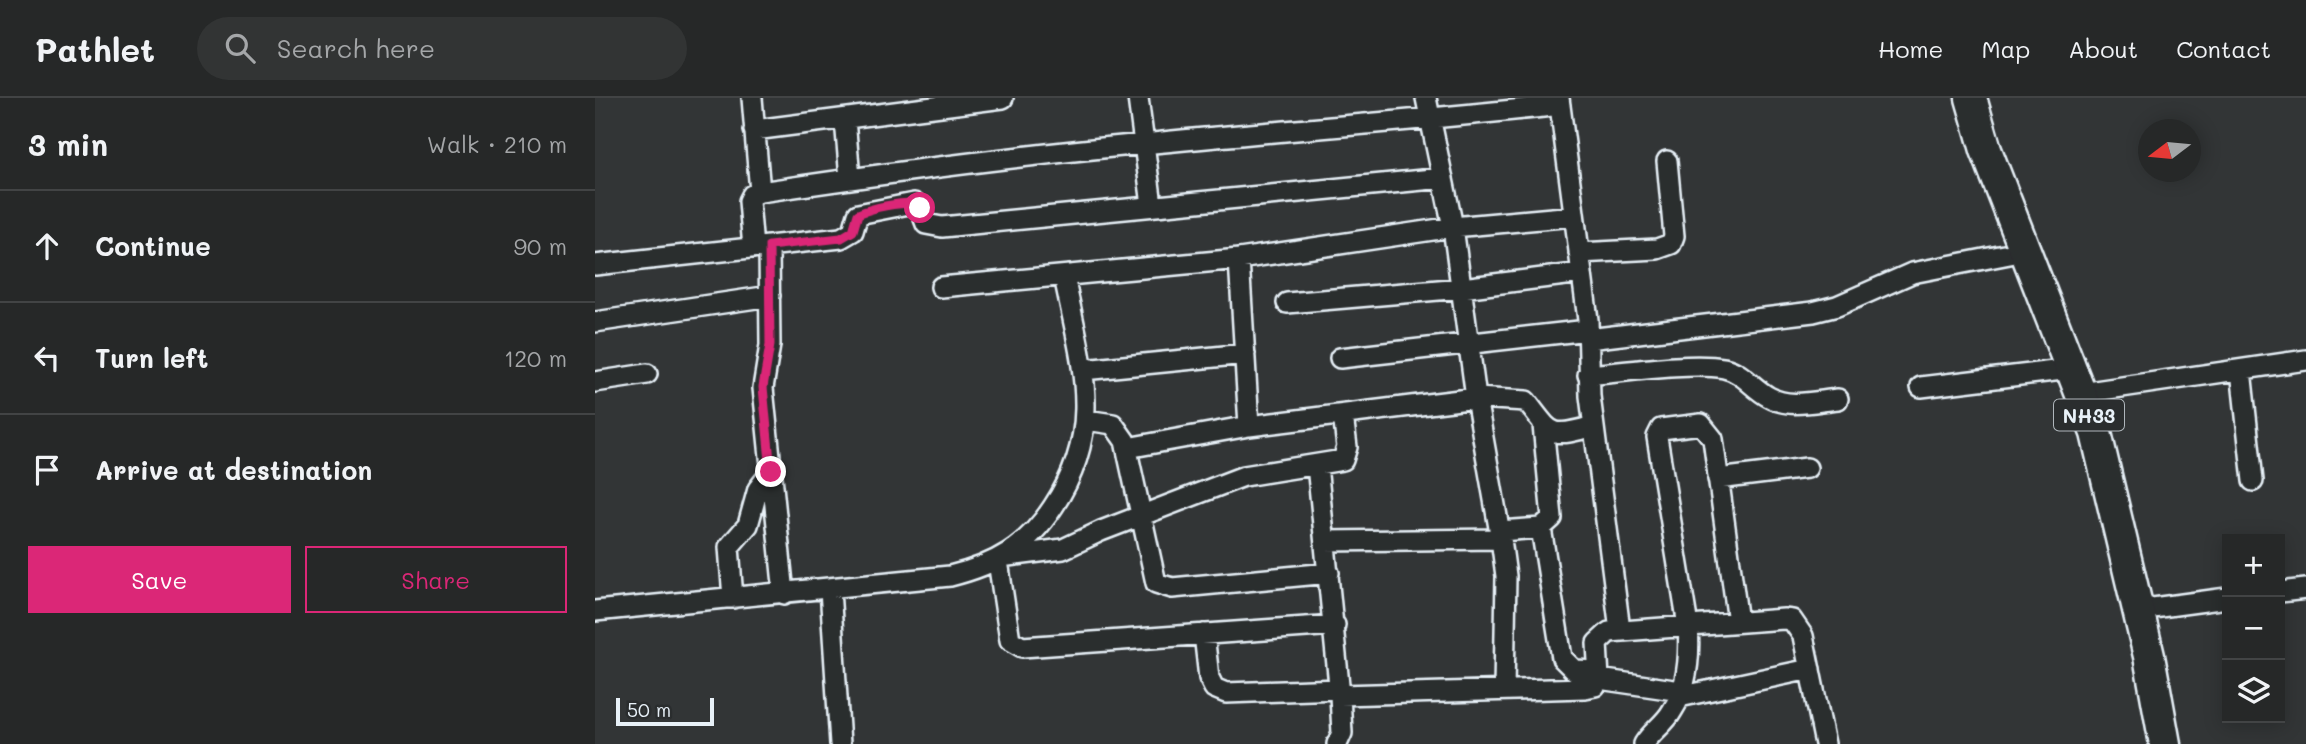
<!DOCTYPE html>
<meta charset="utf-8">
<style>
:root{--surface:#262828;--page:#323434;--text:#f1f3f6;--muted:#a4a6a8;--line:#424445;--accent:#db2777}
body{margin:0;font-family:Mali,sans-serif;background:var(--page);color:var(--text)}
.controls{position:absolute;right:21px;bottom:21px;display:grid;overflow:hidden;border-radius:0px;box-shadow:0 4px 18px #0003}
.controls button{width:63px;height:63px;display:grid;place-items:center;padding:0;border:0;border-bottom:2px solid var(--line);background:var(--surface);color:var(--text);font:35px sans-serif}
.compass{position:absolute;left:1543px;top:21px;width:63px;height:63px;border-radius:50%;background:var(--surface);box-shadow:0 4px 18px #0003;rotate:254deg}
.scale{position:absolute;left:21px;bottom:18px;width:98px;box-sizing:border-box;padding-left:7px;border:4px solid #e8f1f8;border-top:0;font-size:19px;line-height:24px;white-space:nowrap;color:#e8f1f8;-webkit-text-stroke:5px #2a2d2e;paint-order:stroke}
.stop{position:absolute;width:21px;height:21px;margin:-16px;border:5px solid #db2777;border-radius:50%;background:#fff}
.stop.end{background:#db2777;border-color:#fff;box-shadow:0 2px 7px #0008}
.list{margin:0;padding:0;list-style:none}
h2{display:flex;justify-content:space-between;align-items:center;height:91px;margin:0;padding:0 28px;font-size:30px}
h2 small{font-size:23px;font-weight:400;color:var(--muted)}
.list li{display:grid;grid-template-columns:46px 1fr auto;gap:21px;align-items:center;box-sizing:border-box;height:112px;padding:0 28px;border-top:2px solid var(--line)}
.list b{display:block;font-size:26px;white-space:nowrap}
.list em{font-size:23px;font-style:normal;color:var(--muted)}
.actions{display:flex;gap:14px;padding:21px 28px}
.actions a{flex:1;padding:16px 0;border:2px solid var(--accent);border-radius:0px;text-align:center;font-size:24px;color:var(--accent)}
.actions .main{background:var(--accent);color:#fff}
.icon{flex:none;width:38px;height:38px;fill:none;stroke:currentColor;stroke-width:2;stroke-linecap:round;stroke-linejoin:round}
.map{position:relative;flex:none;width:1711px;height:646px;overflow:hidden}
header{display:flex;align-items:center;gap:42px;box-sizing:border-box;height:98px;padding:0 35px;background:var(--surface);border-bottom:2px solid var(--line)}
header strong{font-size:33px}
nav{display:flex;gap:38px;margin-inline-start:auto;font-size:24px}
.search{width:490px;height:63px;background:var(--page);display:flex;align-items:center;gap:18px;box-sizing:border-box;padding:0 24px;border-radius:38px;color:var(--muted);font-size:26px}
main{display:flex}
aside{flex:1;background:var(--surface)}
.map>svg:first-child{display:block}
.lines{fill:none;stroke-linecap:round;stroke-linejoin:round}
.minor-casing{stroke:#e8f1f8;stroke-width:24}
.highway-casing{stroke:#e8f1f8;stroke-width:35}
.minor{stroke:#2a2d2e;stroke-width:19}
.highway{stroke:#2a2d2e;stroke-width:30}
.route{stroke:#db2777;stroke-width:9}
.labels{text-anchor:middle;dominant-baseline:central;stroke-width:7;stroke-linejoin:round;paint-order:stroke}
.shield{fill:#2a2d2e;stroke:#afb6bb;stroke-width:2}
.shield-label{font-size:19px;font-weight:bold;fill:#e8f1f8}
</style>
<header>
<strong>Pathlet</strong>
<div class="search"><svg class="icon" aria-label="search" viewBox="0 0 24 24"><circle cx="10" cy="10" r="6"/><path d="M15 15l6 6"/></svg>Search here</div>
<nav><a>Home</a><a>Map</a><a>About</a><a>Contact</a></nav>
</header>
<main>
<aside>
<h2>3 min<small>Walk · 210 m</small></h2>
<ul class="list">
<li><svg class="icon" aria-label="ahead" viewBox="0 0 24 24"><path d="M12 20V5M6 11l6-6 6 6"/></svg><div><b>Continue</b></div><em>90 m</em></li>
<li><svg class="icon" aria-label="left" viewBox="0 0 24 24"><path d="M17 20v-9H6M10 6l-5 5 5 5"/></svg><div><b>Turn left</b></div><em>120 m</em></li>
<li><svg class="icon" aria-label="arrive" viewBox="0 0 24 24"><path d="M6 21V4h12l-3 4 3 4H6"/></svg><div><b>Arrive at destination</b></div></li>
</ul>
<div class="actions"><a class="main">Save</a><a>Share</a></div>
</aside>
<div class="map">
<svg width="1711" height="646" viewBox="0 0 1711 646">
<rect width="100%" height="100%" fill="#323536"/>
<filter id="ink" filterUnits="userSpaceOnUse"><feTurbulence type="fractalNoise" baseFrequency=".0143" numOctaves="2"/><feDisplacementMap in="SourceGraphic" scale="14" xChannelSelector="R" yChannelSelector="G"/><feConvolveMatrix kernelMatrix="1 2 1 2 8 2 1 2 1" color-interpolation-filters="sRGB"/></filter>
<g filter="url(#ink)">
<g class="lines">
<!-- minor casing -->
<g class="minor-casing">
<path id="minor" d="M157 0 165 94
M543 0 557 107
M831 0 858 129 881 300 906 441 911 478 909 592
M964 0 993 222 995 298 1025 532
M250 21 255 81
M159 32 408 0
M174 148 175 247 168 290 189 496
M158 150 154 103 157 97 165 94C292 75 420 58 548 46 687 32 826 23 965 7
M984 155 1062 151 1076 146 1079 138 1072 63
M644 161 654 328
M0 167 246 140 258 133 263 116 319 105 325 110 331 126 347 129 848 80
M346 189 644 161 858 129 979 118
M692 205 867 190 987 175
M0 224 175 198
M993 241 1218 214 1242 208 1317 175 1430 153
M745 260 993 232
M488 272 650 256
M1646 272 1658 383
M993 277C1029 274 1097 264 1129 270 1148 274 1157 290 1174 299 1194 311 1221 303 1243 301
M0 284 52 276
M1326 289 1476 271
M1486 295 1711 262
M491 322 518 326 530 343 561 485 577 490 734 475
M532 350 654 328 881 300 931 303C957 336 954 341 998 328
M722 367 745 597 747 635 742 646
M1123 381 1212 370
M946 430 967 560 979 572 1003 573
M905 433 946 430 957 420 948 327
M730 443 906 441
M413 458 468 451 506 433 649 378 748 362 752 349 748 317
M403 463 415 542 427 549 740 527
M235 491 245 646
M1685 494 1711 491
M138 500 134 449 153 427 163 391 176 374
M1543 512 1632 500
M0 513 355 478C400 467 432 449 458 409 511 330 486 264 469 178
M609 536 614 580 619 590 631 595 745 591
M1004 581 1086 593
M745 597 990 590 1000 588 1004 581 1002 545 1014 534 1189 521 1197 522 1208 538 1230 646
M1084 599 1215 571
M1049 646C1056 634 1070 626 1077 613 1093 589 1095 555 1093 528L1062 339 1066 331 1106 326 1118 341 1143 524"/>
</g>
<!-- highway casing -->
<g class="highway-casing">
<path id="highway" d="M1376 0 1391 52 1501 335 1554 558 1570 646"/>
</g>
<!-- minor -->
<use href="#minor" class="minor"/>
<!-- highway -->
<use href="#highway" class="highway"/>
</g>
</g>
<g class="lines" filter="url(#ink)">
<!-- route -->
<path class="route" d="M176 374 168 289 175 247 174 148 246 140 258 133 263 116C279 109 302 105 319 105L325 110"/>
</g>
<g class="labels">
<!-- shield labels -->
<rect class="shield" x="1459" y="301.5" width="70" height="31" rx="5"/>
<g class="shield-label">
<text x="1494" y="317">NH33</text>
</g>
</g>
</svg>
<div class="controls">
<button>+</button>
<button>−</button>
<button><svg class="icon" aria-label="layers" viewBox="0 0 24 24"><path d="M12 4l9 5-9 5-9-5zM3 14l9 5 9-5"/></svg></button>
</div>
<svg class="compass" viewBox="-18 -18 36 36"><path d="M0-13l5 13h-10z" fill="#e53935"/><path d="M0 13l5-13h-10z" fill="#a4a6a8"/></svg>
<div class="scale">50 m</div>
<div class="stop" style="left:325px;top:110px"></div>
<div class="stop end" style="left:176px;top:374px"></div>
</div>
</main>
